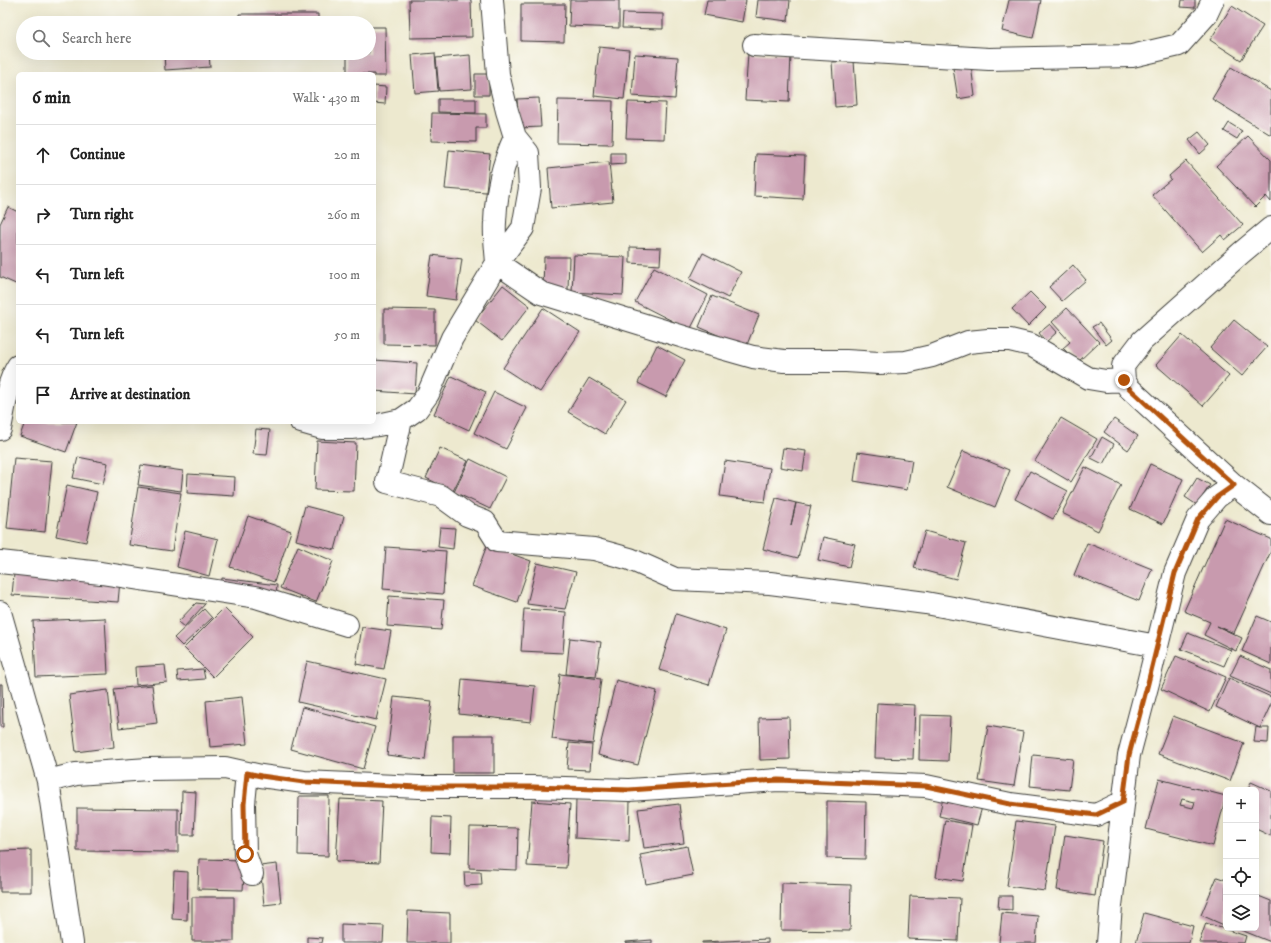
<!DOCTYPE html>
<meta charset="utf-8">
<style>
:root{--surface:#fff;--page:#f2f2f2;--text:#222;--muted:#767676;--line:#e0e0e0}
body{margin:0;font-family:"IM FELL DW Pica",serif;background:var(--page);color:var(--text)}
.controls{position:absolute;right:12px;bottom:12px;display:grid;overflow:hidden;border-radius:6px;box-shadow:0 4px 16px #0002}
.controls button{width:36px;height:36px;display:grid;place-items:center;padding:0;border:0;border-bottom:1px solid var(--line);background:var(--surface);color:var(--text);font:20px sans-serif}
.stop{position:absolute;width:12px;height:12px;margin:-9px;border:3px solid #b45309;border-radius:50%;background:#fff}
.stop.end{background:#b45309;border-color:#fff;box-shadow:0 1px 4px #0008}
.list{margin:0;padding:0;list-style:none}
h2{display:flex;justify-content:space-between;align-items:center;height:52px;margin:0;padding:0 16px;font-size:17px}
h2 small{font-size:13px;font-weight:400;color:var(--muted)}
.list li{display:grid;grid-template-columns:26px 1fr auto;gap:12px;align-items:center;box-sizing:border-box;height:60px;padding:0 16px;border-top:1px solid var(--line)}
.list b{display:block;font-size:15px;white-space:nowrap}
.list em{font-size:13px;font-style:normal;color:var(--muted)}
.icon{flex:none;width:22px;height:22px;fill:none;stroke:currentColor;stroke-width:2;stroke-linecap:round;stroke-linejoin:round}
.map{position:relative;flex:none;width:1271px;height:943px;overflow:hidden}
.search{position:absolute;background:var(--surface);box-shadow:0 4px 16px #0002;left:16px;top:16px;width:360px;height:44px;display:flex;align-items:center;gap:10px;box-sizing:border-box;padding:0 14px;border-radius:22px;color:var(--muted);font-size:15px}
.panel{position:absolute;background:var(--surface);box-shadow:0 4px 16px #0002;left:16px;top:72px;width:360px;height:352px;border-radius:6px}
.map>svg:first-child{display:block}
.building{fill:#c89aae;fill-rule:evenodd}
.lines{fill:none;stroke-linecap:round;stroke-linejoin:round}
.minor-casing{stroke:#3b3b37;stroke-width:24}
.minor{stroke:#fff;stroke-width:22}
.route{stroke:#b45309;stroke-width:5}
</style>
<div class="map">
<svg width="1271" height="943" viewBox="0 0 1271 943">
<rect width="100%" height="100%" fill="#fdfcf7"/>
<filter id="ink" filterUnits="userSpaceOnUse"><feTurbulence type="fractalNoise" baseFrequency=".025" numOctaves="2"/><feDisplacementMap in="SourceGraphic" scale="8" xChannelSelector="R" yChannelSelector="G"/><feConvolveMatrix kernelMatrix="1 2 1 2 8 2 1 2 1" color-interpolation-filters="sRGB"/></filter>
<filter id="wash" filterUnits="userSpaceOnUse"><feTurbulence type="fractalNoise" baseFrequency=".012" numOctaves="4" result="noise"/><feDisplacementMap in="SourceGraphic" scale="16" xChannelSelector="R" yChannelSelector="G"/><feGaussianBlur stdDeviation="0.9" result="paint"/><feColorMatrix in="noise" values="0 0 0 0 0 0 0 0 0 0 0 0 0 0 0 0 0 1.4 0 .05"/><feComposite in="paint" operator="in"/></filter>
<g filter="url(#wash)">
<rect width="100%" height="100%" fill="#ede9cf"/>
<g id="blocks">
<!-- building -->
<path class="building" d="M409 0H471L472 37 410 38Z
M570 0H619V28L569 26Z
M707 0H746L742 22 704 15Z
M758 0H790L788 21 756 17Z
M1009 0H1041L1033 38 1002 31Z
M1182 0H1195V8L1181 7Z
M521 4H565L564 42 521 41Z
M1232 6 1263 26 1241 60 1210 40Z
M623 13 663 14V29L622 28Z
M239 14H318V23H239Z
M207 18V23H162V21Z
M369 27H385L386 76H374V74H347V53H369Z
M599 47 629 50 624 99 594 96Z
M164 53H209L210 67 165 70Z
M435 53 438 91 415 93 412 55Z
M748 53 791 55 789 102 745 100Z
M635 54 678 57 675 99 632 96Z
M470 55 472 89 439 91 436 58Z
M854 61 857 105 835 107 832 62Z
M971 65 975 96 958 99 953 68Z
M1231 67 1271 91V135L1212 99Z
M475 74H489V95H475Z
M374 86 386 87 385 104 374 103Z
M539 98 541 127 519 128 517 99Z
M438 99H476V113L438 112Z
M558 100 613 101 612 144 557 143Z
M628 102 666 103 664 139 626 138Z
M432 113 486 114V128H476V142L431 141Z
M1229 123 1242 131 1237 139 1224 131Z
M1199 132 1210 145 1200 154 1189 140Z
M1248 136 1271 160V202L1266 196 1255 207 1216 166Z
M449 150 490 154 486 192 445 189Z
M611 153H625V164L611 165Z
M756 154 805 156 803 199 754 196Z
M1186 161 1243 225 1225 240 1221 235 1202 252 1152 195 1171 179 1169 176Z
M609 162 613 202 551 208 548 168Z
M8 207 18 212V285L0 277V224Z
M630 247 661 248 660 265 630 263Z
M703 253 741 272 728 298 690 279Z
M432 255 462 259 456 300 426 296Z
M574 255 625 257 623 295 572 292Z
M544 257H569L568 290H543Z
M1073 265 1086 280 1062 301 1049 287Z
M654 267 708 295 690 330 635 302Z
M503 285 530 306 502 341 475 320Z
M1030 292 1046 308 1028 326 1012 309Z
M712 296 759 315 746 347 699 327Z
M543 308 580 332 540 392 503 368Z
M1067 308 1099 342 1077 363 1063 348 1070 342 1052 322Z
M384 309 435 310V345L384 344Z
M1234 320 1267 347 1242 376 1210 348Z
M1099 323 1112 340 1106 345 1092 327Z
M1050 324 1057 332 1046 342 1039 333Z
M1182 335 1229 376 1203 406 1156 365Z
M657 345 685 360 666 397 638 383Z
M374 360 417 363 415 394 374 391Z
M451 376 486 392 469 430 434 414Z
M589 378 626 400 605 434 568 412Z
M494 392 527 408 506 449 474 433Z
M1061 418 1097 439 1071 482 1035 461Z
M1114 419 1138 436 1128 450 1104 432Z
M25 422H77L66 452 20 436Z
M256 429 270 430 267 455 253 454Z
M1102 437 1114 444 1103 464 1091 458Z
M317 441 356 443 354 491 315 490Z
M440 448 468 461 453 491 426 478Z
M783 448 806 451 803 471 780 467Z
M963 451 1010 470 995 507 947 487Z
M858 452 912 460 907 490 854 481Z
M78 457 108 463 103 484 73 478Z
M14 458 52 461 45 532 7 528Z
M470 459 506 477 490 509 454 492Z
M725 461 770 468 765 502 720 496Z
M1150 464 1183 479 1163 524 1130 509Z
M141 465 183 471 181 491 138 485Z
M1085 467 1121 485 1098 531 1062 513Z
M1030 471 1068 491 1053 519 1015 499Z
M188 474 235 477 234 496 187 493Z
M1197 478 1210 485 1197 505 1185 497Z
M67 485 97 492 86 542 56 536Z
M138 487 181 493 172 551 129 545Z
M776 498 796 503 791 525 796 503 811 506 798 558 763 549Z
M305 506 344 516 335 550 296 540Z
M248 516 291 531 274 582 230 567Z
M1225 519 1271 539V551L1234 633 1217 626 1242 638 1236 651 1204 635 1210 622 1184 611Z
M440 527 455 528 453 549 438 547Z
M185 531 218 539 209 576 177 567Z
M925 531 966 543 956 579 914 568Z
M823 537 855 544 849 567 818 560Z
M1087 543 1152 569 1139 601 1074 575Z
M487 545 531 561 517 602 472 586Z
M298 546 333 561 316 602 280 588Z
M386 547 446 551 443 594 383 589Z
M537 563 576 572 565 609 527 604Z
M14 574 120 581 118 602 12 595Z
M222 578 277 585 276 596 221 589Z
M389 596 444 600 441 630 387 626Z
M196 603 205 604 184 627 178 622Z
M224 608 253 637 213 677 184 648Z
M204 609 212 618 182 646 174 638Z
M524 609 566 612 563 653 521 651Z
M676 614 726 630 709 685 659 670Z
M1257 616 1271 622V664L1242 651Z
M105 618 108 674 36 677 33 621Z
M362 627 391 631 384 669 356 664Z
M1188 633 1231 650 1224 666 1181 649Z
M570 638 601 642 596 677 566 674Z
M1176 656 1226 677 1210 712 1161 689Z
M1240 656 1271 670V694L1230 676Z
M307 661 386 679 376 720 298 702Z
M165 665 167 682 136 685 135 667Z
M203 669 205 679 178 681 177 671Z
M560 674 601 679 593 744 552 739Z
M1229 678 1271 697V704L1260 728H1269L1268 743 1254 742 1256 727 1260 728 1216 707Z
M462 679 535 686 531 722 459 714Z
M616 680 657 691 638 765 598 755Z
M0 684H2L3 727H0Z
M152 685 157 723 119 728 114 689Z
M108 690 114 747 76 752 69 695Z
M242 697 247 744 210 747 206 701Z
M394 697 432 701 425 760 387 755Z
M877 703 915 705 913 759 875 758Z
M302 707 375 727 363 769 291 749Z
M920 715 950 716 948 761 919 760Z
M1173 716 1244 743 1230 781 1158 754Z
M789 717 790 759 760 760 759 718Z
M988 726 1023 732 1014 786 979 781Z
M453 735H494V773H453Z
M569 743 592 745 590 770 567 769Z
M1033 755 1073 759 1069 790 1030 786Z
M1159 779 1226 796 1213 846 1146 829ZM1182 799 1195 802 1193 808 1180 805Z
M1251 782 1271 791V836L1256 829V790H1247Z
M182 791 196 792 194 835H181Z
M299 796H329L328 856 298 855Z
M943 798 982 807 977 825 939 816Z
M340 799 382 801 379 863 336 861Z
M576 799 630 801 629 841 575 838Z
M532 801 570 804 566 868 527 866Z
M827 801 866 802 865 859 827 858Z
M679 804 684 843 644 848 638 809Z
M77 808 178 809V852L77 851Z
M432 817 451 818 450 853 431 852Z
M945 820 972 825 963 881 936 877Z
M1016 821 1055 826 1045 891 1007 886Z
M470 827 518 828 517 870 469 868Z
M1065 835 1103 841 1095 896 1057 890Z
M687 846 693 875 646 884 640 855Z
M31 850V892H0V851Z
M199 859 245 860 243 890 198 889Z
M277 864 281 903 264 905 260 866Z
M174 871 188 872 187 920 172 919Z
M464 872H481L482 885 465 886Z
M1217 877 1226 880V926L1201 915Z
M782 883 851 885 850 931 781 930Z
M1256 895 1271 901V942L1236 928H1256Z
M910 896 960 898 958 941 908 939Z
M999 896H1012V910L998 909Z
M192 897H234V941H192Z
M408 911 450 913V943H407Z
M1002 913 1038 916 1036 943H999Z
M1144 913 1193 926 1189 943H1136Z
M1206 923 1246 936 1244 943H1199Z
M341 924 384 926 383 943H341Z
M307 937 323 938 322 943H307Z
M768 939V943H702V942Z
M652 940V943H626V942Z"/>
</g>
</g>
<g filter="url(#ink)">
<use href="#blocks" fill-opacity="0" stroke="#3b3b37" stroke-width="1"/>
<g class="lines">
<!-- minor casing -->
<g class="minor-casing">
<path id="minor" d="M754 45 989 59 1132 56 1179 45 1206 15 1213 0
M1271 228 1241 253 1142 341 1123 366 1124 380 1129 388 1234 485 1271 514
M497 263 541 293 700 342 753 357 784 361H846L879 363 906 362 932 356 968 342 988 340H1010L1031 345 1088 378 1106 381 1124 380
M497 263C496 249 494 235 495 222 496 193 503 163 515 137
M401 420 387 482 441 496 467 515 485 522 497 541 594 549 630 559 675 579 770 583 926 603 1157 646
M301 422 322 428H351L378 425 401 420 417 409 428 394 452 338 497 263 523 228 530 188 528 153 515 137 507 111 498 74 492 0
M0 429C4 410 7 383 18 366
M0 562 101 573 256 597 347 625
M0 612 48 781 72 943
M247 773 244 804 245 854 252 874
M48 781 76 774 148 769 225 768 261 776 304 782 419 787H533L629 790 778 780 926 786 1010 804 1096 815 1123 802
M1108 943 1111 906 1129 755 1148 683 1175 573 1198 519 1217 497 1234 485"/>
</g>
<!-- minor -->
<use href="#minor" class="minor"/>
</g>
</g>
<g class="lines" filter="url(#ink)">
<!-- route -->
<path class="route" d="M245 854 244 804 247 773 261 776 304 782 419 787H533L629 790 778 780 926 786 1010 804 1096 815 1123 802 1129 755 1148 683 1175 573 1198 519 1217 497 1234 485 1129 388 1124 380"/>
</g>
</svg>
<div class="controls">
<button>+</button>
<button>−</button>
<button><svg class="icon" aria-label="locate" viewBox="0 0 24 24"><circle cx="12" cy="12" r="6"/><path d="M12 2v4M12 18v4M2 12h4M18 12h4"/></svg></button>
<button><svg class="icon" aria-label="layers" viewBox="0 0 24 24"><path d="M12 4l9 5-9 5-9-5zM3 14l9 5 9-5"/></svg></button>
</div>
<div class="stop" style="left:245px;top:854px"></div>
<div class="stop end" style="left:1124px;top:380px"></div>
<div class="search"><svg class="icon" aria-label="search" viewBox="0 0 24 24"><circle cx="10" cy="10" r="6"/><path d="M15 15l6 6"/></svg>Search here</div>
<section class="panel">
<h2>6 min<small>Walk · 430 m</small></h2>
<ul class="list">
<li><svg class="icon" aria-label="ahead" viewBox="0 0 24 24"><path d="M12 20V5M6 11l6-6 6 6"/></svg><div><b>Continue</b></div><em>20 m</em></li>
<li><svg class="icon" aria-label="right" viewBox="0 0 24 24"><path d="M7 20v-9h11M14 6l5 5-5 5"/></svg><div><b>Turn right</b></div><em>260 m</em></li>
<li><svg class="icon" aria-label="left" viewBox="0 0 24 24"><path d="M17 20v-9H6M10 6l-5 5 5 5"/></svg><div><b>Turn left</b></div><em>100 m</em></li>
<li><svg class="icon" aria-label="left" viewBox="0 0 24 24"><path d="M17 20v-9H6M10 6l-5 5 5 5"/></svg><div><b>Turn left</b></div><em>50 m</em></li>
<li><svg class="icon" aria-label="arrive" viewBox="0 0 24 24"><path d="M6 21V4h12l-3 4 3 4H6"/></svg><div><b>Arrive at destination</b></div></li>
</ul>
</section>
</div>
